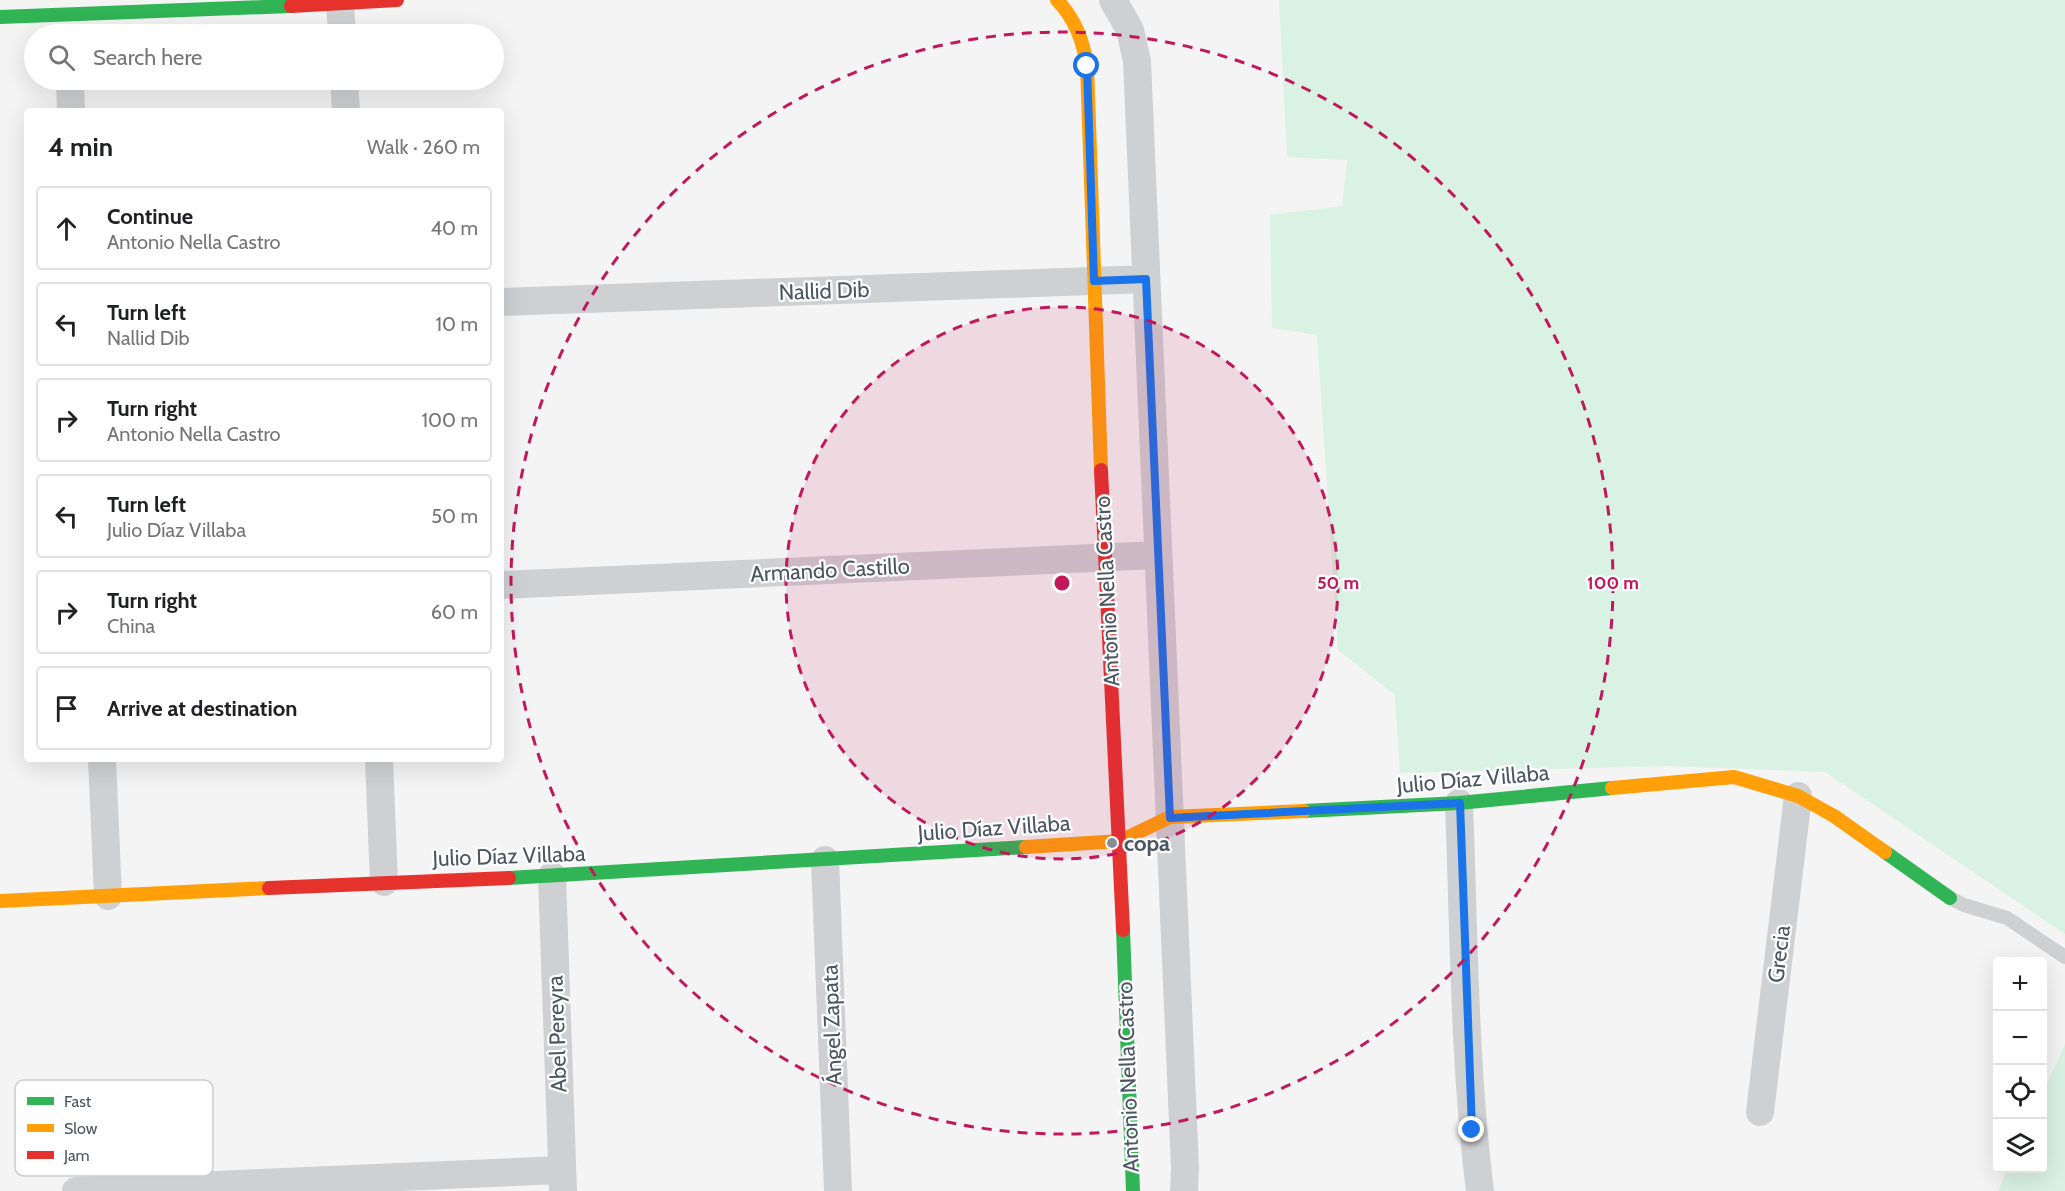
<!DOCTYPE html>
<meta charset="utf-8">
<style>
:root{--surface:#fff;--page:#f2f2f2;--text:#202124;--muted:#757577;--line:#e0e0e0}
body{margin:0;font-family:Cabin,sans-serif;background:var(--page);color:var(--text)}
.controls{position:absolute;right:18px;bottom:18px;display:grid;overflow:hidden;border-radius:6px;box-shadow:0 6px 24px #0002}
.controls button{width:54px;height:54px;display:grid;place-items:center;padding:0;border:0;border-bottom:2px solid var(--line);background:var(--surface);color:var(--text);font:30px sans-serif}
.stop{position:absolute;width:18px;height:18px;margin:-14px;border:4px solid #1a73e8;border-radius:50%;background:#fff}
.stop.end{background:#1a73e8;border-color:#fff;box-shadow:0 2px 6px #0008}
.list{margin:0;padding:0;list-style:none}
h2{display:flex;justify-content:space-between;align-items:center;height:78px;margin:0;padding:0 24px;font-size:26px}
h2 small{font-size:20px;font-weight:400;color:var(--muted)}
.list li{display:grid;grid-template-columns:39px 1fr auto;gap:18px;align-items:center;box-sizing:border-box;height:84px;margin:0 12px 12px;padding:0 12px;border:2px solid var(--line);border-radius:6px}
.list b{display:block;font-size:22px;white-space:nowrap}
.list p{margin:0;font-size:20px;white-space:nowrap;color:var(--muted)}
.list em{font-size:20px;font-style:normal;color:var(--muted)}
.icon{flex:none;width:33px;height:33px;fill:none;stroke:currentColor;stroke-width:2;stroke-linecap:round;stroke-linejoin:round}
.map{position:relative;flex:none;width:2065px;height:1191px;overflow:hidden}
.search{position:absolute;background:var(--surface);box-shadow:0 6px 24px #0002;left:24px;top:24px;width:480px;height:66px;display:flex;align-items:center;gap:15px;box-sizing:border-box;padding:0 21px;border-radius:33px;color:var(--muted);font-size:22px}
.panel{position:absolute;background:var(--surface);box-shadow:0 6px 24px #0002;left:24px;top:108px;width:480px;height:654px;border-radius:6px}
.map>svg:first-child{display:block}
.green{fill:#d9f2e3}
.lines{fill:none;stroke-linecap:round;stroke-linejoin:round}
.lane{stroke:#ced0d2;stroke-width:14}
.street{stroke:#ced0d2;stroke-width:28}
.fast{stroke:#30b455;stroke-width:14}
.slow{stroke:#ff9f0a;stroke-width:14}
.jam{stroke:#e5322d;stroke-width:14}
.route{stroke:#1a73e8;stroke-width:8}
.ring{fill:none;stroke:#c2185b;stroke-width:3;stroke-dasharray:10 8}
.poi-dot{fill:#868d94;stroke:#fff;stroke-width:2}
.labels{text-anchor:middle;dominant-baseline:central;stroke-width:4.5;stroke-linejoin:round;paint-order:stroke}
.street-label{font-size:22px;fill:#4a5661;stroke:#fff}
.poi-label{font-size:22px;font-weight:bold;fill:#4a5661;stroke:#fff;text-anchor:start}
.key{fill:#fff;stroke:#c9ccd0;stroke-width:1.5}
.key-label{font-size:16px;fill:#4a5661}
.centre{fill:#c2185b;stroke:#fff;stroke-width:3}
.ring-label{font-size:18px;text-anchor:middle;font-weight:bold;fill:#c2185b;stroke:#fff;stroke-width:4.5;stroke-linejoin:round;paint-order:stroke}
</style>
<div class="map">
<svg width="2065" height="1191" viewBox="0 0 2065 1191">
<rect width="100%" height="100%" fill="#f4f4f4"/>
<!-- green -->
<path class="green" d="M1279 0H2065V934L1825 772 1668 766 1400 773 1395 695 1338 650 1317 335 1272 328 1270 215 1342 206 1347 160 1287 157Z
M2065 1044V1191H1998L2008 1169 2042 1168 2043 1093Z"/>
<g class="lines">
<!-- lane -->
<path class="lane" d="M1950 898 1964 905 2007 918 2065 957"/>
<!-- street -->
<path class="street" d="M1113 0 1130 30 1137 61 1185 1168 1184 1191
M340 4 342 34
M70 80 71 111
M344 80 346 111
M501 302 1146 279
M501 585 1158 555
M102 759 108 896
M379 759 384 882
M1459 803C1464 933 1464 1063 1480 1191
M825 860 838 1191
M552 876 563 1191
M1760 1112 1798 796
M76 1191 561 1170"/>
<!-- fast -->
<path class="fast" d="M0 17 291 6
M1304 811 1459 803 1612 788
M1885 852 1950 898
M509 878 1026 847
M1123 930 1133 1191"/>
<!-- slow -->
<path class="slow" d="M1057 0C1075 19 1083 40 1087 66L1101 470
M1612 788 1734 777 1798 796 1834 816 1885 852
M1026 847 1120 841 1170 817 1304 811
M0 901 269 888"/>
<!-- jam -->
<path class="jam" d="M291 6 397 0
M1101 470 1123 930
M269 888 509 878"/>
</g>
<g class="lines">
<!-- route -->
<path class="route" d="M1087 66 1094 281 1146 279 1170 818 1460 803 1472 1130"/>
</g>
<!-- distance rings -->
<circle cx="1062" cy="583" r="276" fill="#c2185b" fill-opacity=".12"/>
<g class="ring">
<circle cx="1062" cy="583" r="276"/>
<circle cx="1062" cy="583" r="551"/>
</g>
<!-- markers -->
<circle class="poi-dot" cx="1112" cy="843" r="6"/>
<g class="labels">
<!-- street labels -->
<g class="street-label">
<text transform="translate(824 291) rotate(-2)">Nallid Dib</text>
<text transform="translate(830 570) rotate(-3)">Armando Castillo</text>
<text transform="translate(1107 591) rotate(-93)">Antonio Nella Castro</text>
<text transform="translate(1473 779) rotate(-5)">Julio Díaz Villaba</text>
<text transform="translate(994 828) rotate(-4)">Julio Díaz Villaba</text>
<text transform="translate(509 856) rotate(-2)">Julio Díaz Villaba</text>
<text transform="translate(1779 954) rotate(-83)">Grecia</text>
<text transform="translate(832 1025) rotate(-92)">Ángel Zapata</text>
<text transform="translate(557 1034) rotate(-92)">Abel Pereyra</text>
<text transform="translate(1128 1077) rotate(-92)">Antonio Nella Castro</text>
</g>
<!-- poi labels -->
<g class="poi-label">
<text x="1124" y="843">copa</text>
</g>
</g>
<!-- legend -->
<rect x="15" y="1080" width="198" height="96" rx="9" class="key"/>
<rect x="27" y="1097" width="27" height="8" fill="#30b455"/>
<rect x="27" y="1124" width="27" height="8" fill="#ff9f0a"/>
<rect x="27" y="1151" width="27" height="8" fill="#e5322d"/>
<g class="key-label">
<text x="64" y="1107">Fast</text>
<text x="64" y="1134">Slow</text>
<text x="64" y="1161">Jam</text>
</g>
<circle cx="1062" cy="583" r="9" class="centre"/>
<g class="ring-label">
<text x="1338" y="589">50 m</text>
<text x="1613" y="589">100 m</text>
</g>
</svg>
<div class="controls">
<button>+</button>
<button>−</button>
<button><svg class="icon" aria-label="locate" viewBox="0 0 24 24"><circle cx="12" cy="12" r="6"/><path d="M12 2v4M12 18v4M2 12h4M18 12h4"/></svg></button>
<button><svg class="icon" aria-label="layers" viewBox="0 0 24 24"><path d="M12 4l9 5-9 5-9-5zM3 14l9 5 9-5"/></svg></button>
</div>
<div class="stop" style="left:1087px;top:66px"></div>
<div class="stop end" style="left:1472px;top:1130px"></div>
<div class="search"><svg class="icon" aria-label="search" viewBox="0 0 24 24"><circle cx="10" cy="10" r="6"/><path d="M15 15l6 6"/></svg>Search here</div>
<section class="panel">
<h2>4 min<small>Walk · 260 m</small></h2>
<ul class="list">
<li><svg class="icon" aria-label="ahead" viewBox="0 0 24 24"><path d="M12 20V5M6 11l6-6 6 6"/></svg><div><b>Continue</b><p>Antonio Nella Castro</p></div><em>40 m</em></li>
<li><svg class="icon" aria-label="left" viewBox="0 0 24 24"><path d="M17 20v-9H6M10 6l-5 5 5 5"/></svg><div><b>Turn left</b><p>Nallid Dib</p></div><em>10 m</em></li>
<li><svg class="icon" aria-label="right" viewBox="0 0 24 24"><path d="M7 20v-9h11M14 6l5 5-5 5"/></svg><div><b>Turn right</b><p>Antonio Nella Castro</p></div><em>100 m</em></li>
<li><svg class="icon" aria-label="left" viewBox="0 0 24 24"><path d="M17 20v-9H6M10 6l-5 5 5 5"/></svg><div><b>Turn left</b><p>Julio Díaz Villaba</p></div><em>50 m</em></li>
<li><svg class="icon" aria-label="right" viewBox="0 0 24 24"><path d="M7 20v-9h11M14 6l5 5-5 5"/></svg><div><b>Turn right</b><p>China</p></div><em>60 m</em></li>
<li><svg class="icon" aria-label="arrive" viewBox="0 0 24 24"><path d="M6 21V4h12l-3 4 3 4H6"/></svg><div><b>Arrive at destination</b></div></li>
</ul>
</section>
</div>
